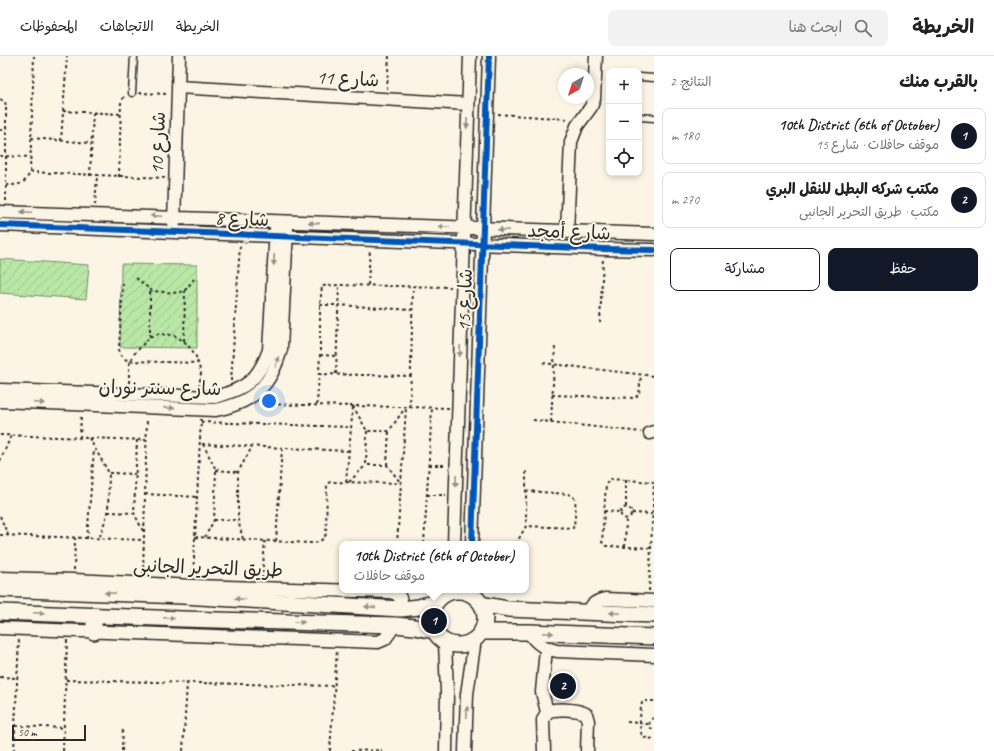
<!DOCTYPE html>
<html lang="ar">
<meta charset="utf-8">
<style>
:root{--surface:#fff;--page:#f2f2f2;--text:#222;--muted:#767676;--line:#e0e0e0;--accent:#111827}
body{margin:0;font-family:Caveat,"Playpen Sans Arabic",sans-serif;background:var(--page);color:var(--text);direction:rtl}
.controls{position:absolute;right:12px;top:12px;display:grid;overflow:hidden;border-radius:8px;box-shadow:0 2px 6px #0003}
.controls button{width:36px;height:36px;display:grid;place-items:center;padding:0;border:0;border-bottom:1px solid var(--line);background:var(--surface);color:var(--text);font:20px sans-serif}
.compass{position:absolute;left:558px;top:12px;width:36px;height:36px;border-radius:50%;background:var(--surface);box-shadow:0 2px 6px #0003;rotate:219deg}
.scale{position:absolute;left:12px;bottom:10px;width:74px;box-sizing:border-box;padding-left:4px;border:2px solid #2b2b2b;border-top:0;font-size:11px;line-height:14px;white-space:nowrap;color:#2b2b2b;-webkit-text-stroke:3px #fcf5e5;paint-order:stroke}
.you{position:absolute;left:269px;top:345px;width:14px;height:14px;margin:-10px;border:3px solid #fff;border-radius:50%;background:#1a73e8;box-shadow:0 0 0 6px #1a73e833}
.badge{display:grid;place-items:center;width:26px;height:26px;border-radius:50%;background:var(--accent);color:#fff;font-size:13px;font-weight:700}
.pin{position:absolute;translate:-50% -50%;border:2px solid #fff;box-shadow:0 1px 4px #0006}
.popup{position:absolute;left:339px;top:485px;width:190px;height:52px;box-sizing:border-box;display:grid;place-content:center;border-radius:8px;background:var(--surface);filter:drop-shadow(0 1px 3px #0005);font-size:13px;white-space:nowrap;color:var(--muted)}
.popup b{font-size:15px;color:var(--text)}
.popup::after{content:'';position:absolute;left:50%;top:100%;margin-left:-8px;border:8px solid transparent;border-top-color:var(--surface)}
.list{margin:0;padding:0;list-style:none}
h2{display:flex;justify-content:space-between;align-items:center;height:52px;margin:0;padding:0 16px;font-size:17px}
h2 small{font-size:13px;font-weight:400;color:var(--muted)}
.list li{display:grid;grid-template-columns:26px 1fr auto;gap:12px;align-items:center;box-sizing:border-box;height:56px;margin:0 8px 8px;padding:0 8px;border:1px solid var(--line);border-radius:8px}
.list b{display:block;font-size:15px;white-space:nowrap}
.list p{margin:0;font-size:13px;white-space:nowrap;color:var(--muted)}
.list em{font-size:13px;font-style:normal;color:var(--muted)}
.actions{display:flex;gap:8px;padding:12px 16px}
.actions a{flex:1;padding:9px 0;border:1px solid var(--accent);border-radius:8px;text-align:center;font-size:14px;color:var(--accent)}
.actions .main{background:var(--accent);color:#fff}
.icon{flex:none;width:22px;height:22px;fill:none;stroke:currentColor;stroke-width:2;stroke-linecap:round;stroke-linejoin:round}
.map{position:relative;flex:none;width:654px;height:695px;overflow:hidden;direction:ltr}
header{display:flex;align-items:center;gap:24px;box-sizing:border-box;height:56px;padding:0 20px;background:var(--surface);border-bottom:1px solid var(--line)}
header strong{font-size:19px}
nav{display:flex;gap:22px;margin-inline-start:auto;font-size:14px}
.search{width:280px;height:36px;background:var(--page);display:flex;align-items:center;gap:10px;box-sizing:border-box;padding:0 14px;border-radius:8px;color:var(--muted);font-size:15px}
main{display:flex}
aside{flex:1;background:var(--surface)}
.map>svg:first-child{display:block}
.garden{fill:url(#garden-furrows);stroke:#728968}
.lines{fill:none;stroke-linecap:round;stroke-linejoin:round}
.service-casing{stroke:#2b2b2b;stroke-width:9}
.minor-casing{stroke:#2b2b2b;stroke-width:15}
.tertiary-casing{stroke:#2b2b2b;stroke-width:18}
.path{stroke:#2b2b2b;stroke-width:2;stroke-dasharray:3 3;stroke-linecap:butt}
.service{stroke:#fcf5e5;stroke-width:6}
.minor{stroke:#fcf5e5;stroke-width:12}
.tertiary{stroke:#fcf5e5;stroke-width:15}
.cycleway-casing{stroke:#fcf5e5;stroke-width:8}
.cycleway{stroke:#0057b8;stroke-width:6}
.oneway{fill:#949088}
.labels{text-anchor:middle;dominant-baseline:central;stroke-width:4;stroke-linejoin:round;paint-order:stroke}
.street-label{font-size:19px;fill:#2b2b2b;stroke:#fcf5e5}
</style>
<header>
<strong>الخريطة</strong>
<div class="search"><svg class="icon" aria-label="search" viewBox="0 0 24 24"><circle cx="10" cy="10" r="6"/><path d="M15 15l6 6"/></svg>ابحث هنا</div>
<nav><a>الخريطة</a><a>الاتجاهات</a><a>المحفوظات</a></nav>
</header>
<main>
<aside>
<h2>بالقرب منك<small>النتائج: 2</small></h2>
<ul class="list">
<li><span class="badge">1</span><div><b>10th District (6th of October)</b><p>موقف حافلات · شارع 15</p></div><em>180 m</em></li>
<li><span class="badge">2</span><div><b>مكتب شركه البطل للنقل البري</b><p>مكتب · طريق التحرير الجانبى</p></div><em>270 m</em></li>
</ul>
<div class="actions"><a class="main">حفظ</a><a>مشاركة</a></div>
</aside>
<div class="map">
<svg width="654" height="695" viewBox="0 0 654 695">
<defs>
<pattern id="garden-furrows" width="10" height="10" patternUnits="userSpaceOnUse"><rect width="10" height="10" fill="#b8e7a6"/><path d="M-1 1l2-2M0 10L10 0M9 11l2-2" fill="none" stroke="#9ec68f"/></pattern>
</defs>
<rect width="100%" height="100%" fill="#fcf5e5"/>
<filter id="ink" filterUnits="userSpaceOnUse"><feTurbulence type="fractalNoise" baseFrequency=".025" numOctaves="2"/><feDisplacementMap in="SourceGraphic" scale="8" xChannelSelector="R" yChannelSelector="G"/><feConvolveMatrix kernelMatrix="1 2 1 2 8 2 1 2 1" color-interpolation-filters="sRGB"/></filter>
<g filter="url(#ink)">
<!-- garden -->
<path class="garden" d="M0 203 89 209 86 243 0 237Z
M121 208 197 209V292L120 291Z"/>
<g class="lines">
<!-- service casing -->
<g class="service-casing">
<path id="service" d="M639 21 654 22
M132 37 134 0
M639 61 654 62"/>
</g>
<!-- minor casing -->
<g class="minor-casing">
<path id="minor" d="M178 31 468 48
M0 156 654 178
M174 168 179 0
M0 169 604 193 654 194
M567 176 571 86 577 70 591 51 594 43 596 0
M0 334 215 341C246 333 258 324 269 294L276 172
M0 345 215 354C253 347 271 330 281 293L287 173
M650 377 654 376
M454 488 470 0
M472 488 489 0
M0 522 74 524 193 530 390 536C401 538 402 544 401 553
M472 534V539
M449 536 450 534
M588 556C592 548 596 545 605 543L654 545
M0 572 378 586 385 583 395 569
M529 576C536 588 544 592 557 595L654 599
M445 586 447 637 446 695
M546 593 542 636 547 656
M465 695 467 638 475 583
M544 695 543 664 547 656C554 652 578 653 586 658L588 665 587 695"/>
</g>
<!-- tertiary casing -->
<g class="tertiary-casing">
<path id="tertiary" d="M0 533 183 540 401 553 419 551 436 546
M431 562a27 27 0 1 1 54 0a27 27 0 1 1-54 0Z
M481 548 508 553 654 559
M0 556 182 563 395 569 415 571 434 575
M94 576V559
M481 576H529L654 581"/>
</g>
<!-- path -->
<path class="path" d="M387 33 389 0
M139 37 169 38
M0 43 5 46 6 50V146
M63 55 121 58
M498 58 569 63
M0 74H6
M31 82 91 87
M61 85 67 0
M0 100 31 101
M30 116 166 122
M90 120 93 57
M119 121 121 46 125 39
M6 129C19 129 25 129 30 116L34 0
M95 149 97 120
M136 222 152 235 178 237 185 234 194 223
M123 227 119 291C119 299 122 303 130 305L198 307
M368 229 370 193
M320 249H338L412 254
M600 267 603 202
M150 281V235
M184 285 185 234
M320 299 337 300
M543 307 654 320
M319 318 411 320
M336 318 339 229
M231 325 240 189
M129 327V309L134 298 150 281 158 278 173 279 184 285 195 298 198 307 201 317 199 330
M552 339 635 342 639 338 641 319
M260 348 449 352
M317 349 320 299V249L322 230 339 229 451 231
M353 350 367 375H389L405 352
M410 351 413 230
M533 364 641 376
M201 366 351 371
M551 366 555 291
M367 375 366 409H387L400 426
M0 379 147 384
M80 382 81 358
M89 382 109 417 108 456 99 483
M137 384 134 457 143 475
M202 388 349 395
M203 388 216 414 214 464 205 481
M0 405 11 380
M387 409 389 375
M429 409H446
M216 414 238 416
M109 417 135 418
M626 424V451
M346 426 353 351
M349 426 366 409
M526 435 568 438C571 439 573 440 574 442 577 447 575 467 573 472L526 470
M145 438 197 441
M427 439H446
M620.5 457a5.5 5.5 0 1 1 11 0a5.5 5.5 0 1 1-11 0Z
M604 455 621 456
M108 456 134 457
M632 457 652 458
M0 460 8 479
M214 464H238
M0 479 144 484
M195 481 309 487C317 487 322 486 326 478L327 428 330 426 401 427
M87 483 94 394
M243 483 238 464V416L252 391
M276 485 282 392
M397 488 406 352
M397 488H403
M424 488 432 352
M516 488 526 470V414
M625 491 626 462
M650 492 606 490 602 486 606 428 610 423 654 426
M74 514 75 482
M143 518 147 362
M193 521 201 363
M262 523 265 485
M649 535 654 427
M0 621 17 622
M66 624 335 630
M654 645H644L642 647C640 652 639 675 642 679 644 683 650 682 654 683
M654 662 651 663C648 668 649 672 654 674
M627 666 649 668
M16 670 64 672
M14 695 19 582
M63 695 67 584
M122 695 123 671
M183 695 187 627
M330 695 337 594
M351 695 382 694"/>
<!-- service -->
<use href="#service" class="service"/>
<!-- minor -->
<use href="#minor" class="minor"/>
<!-- tertiary -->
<use href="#tertiary" class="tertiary"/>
<!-- cycleway casing -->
<g class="cycleway-casing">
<path id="cycleway" d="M0 169 604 193 654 194
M472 488 489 0"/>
</g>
<!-- cycleway -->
<use href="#cycleway" class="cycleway"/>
</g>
<!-- one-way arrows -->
<defs><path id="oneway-solid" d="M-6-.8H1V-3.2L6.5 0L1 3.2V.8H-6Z"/></defs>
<g class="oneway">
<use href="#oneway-solid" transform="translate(467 67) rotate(92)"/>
<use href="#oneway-solid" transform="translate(26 156) rotate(-178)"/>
<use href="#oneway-solid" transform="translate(156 160) rotate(-178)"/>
<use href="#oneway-solid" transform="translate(314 167) rotate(-178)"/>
<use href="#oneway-solid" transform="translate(444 171) rotate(-178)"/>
<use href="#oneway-solid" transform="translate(503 174) rotate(-178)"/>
<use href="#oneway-solid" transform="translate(274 204) rotate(93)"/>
<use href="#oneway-solid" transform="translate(460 295) rotate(92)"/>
<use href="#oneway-solid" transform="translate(277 306) rotate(-72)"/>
<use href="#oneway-solid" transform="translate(39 347) rotate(2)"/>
<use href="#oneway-solid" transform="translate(169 352) rotate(3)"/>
<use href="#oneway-solid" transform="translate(456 425) rotate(92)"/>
<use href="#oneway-solid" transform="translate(110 537) rotate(-178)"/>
<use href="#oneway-solid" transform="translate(240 543) rotate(-176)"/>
<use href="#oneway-solid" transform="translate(370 551) rotate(-176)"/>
<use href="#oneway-solid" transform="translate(39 557) rotate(2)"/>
<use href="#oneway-solid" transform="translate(615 557) rotate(-178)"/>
<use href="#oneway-solid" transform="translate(169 562) rotate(2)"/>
<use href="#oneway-solid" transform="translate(299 566) rotate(2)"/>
<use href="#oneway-solid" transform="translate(548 577) rotate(3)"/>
<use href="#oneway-solid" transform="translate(467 656) rotate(-88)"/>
</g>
</g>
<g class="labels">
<!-- street labels -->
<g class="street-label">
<text transform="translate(348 23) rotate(3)">شارع 11</text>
<text transform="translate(158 87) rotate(-88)">شارع 10</text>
<text transform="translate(242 163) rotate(2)">شارع 8</text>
<text transform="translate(569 176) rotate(2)">شارع أمجد</text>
<text transform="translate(465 244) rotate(-88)">شارع 15</text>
<text transform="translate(160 332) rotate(1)">شارع سنتر نوران</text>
<text transform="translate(208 512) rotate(2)">طريق التحرير الجانبى</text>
</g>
</g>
</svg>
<div class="controls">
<button>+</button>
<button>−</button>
<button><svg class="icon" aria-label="locate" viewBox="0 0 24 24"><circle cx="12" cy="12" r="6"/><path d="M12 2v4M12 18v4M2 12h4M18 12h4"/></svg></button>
</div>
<svg class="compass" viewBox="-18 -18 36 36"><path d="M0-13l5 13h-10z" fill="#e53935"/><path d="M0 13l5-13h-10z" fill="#767676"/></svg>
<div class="scale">50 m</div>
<div class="you"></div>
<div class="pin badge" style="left:434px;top:565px">1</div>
<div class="popup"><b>10th District (6th of October)</b>موقف حافلات</div>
<div class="pin badge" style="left:563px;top:630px">2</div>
</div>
</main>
